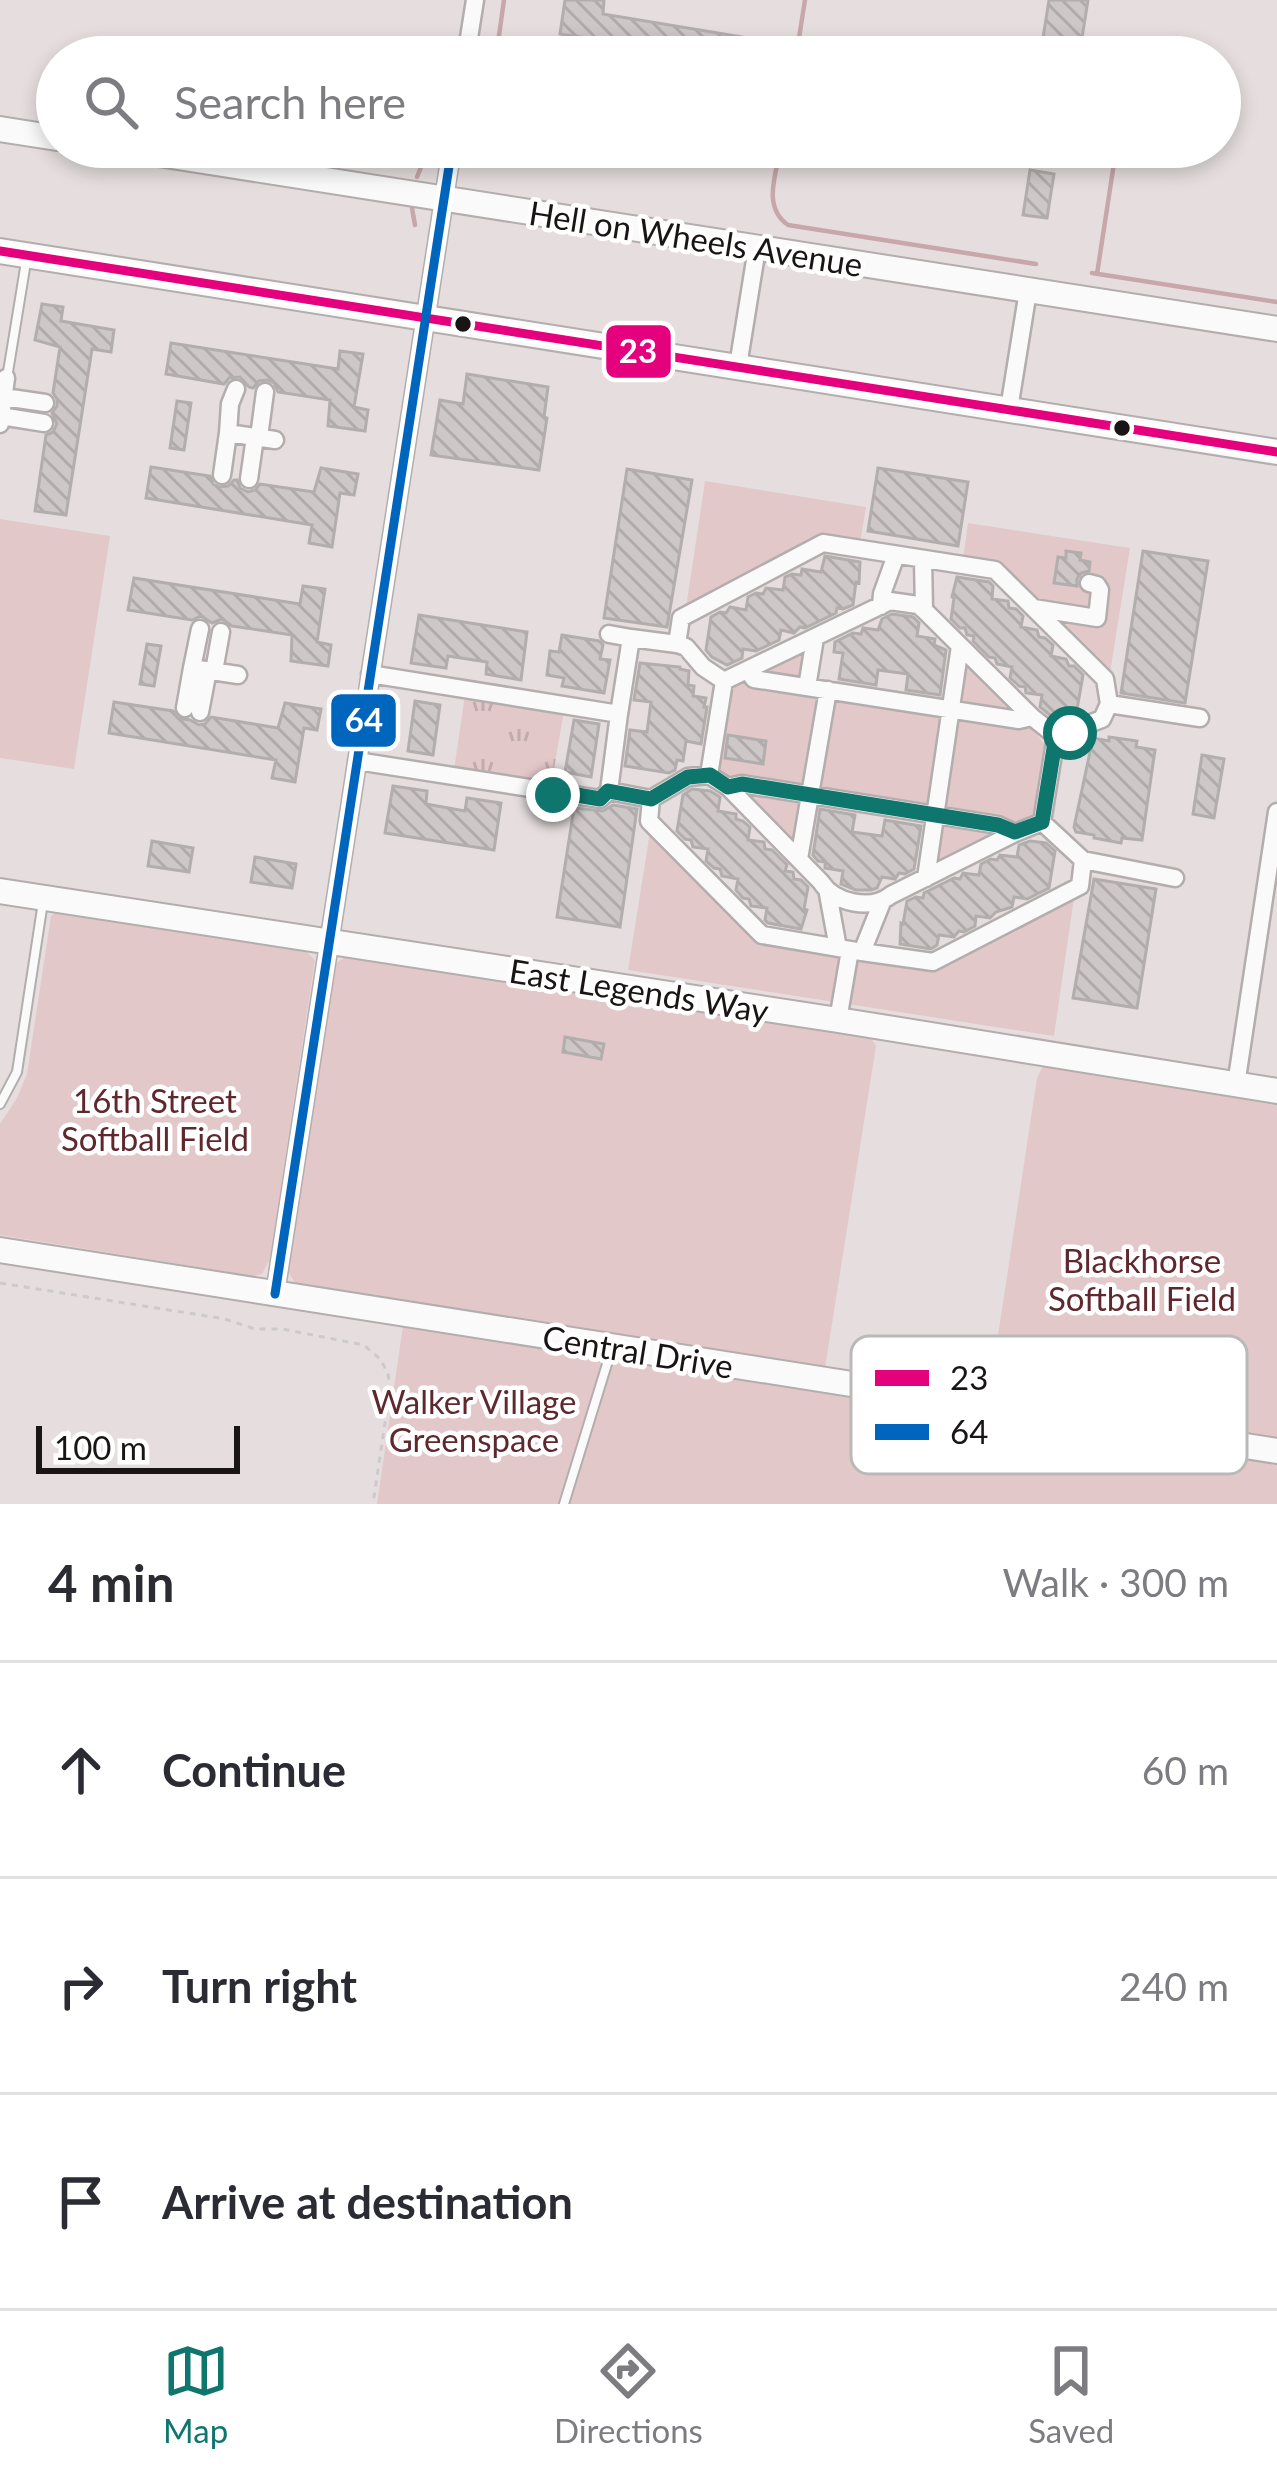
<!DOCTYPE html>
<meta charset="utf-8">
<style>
:root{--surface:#fff;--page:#f7f7f7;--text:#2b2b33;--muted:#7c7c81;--line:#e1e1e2;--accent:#0f766e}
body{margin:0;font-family:Lato,sans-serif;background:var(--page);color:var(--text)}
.scale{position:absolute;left:36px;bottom:30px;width:204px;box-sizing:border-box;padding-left:12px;border:6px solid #1a1515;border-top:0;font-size:33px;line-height:42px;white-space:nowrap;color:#1a1515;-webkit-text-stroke:9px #fff;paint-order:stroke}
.stop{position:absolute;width:36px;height:36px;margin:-27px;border:9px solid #0f766e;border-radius:50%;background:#fff}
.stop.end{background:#0f766e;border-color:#fff;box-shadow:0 3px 12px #0008}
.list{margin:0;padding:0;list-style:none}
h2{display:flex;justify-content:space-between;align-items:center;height:156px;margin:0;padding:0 48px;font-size:51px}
h2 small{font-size:39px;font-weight:400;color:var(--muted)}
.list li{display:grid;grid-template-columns:78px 1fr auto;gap:36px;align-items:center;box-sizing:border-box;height:216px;padding:0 48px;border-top:3px solid var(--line)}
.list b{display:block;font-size:45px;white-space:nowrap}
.list em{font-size:39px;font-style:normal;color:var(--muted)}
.icon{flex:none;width:66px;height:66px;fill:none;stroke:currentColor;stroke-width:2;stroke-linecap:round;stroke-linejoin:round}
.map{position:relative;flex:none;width:1277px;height:1504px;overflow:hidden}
.search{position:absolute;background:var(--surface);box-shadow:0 6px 18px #0003;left:36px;right:36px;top:36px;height:132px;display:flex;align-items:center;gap:30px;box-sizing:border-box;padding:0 42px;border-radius:66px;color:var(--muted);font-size:45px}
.sheet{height:804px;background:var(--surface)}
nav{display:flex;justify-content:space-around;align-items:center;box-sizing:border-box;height:168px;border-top:3px solid var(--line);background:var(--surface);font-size:33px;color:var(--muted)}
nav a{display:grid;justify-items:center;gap:6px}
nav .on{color:var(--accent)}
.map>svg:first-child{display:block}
.grass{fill:url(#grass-tufts)}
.park{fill:#e3c8ca}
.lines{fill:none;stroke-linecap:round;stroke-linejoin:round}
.stream{stroke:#c7a7a9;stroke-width:4.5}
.building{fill:url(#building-back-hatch);stroke:#b3aeae;stroke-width:3}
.lane-casing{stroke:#b3adad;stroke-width:12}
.street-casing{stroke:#b3adad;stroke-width:21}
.secondary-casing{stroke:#b3adad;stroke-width:28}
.path{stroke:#cccaca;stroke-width:3;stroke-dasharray:6 6;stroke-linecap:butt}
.lane{stroke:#fbfafa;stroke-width:8}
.street{stroke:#fbfafa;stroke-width:16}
.secondary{stroke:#fbfafa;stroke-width:24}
.bus-1-casing{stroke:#fff;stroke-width:18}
.bus-2-casing{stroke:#fff;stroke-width:18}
.bus-1{stroke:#e5007d;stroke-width:9}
.bus-2{stroke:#0065bd;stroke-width:9}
.route{stroke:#0f766e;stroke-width:15}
.bus-dot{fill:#1a1515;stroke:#fff;stroke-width:4.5}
.labels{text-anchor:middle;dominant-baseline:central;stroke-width:9;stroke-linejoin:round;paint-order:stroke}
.street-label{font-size:33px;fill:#1a1515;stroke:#fff}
.park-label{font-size:33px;fill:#5f272e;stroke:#fff}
.key{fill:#fff;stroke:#bab9b9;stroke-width:3}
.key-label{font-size:33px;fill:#1a1515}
.line-badge{stroke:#fff;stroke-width:4.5}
.badge-label{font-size:33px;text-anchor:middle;font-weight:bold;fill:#fff}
</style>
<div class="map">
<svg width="1277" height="1504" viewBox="0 0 1277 1504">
<defs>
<pattern id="grass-tufts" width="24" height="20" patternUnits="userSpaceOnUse" patternTransform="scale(3)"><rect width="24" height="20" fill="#e3c8ca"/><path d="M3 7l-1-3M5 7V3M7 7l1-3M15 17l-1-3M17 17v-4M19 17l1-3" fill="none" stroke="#c2abad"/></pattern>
<pattern id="building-back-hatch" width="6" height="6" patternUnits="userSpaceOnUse" patternTransform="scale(3)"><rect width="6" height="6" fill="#cec7c7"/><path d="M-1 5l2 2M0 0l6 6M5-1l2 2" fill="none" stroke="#b0aaaa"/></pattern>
</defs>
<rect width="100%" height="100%" fill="#e6dede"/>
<!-- grass -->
<path class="grass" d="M465 695 564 711 551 786 454 770Z"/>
<!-- park -->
<path class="park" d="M705 481 866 507 860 543 824 539 686 608Z
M0 519 110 536 74 769 0 758Z
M968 523 1130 548 1110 673 995 565 963 560Z
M806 647 803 691 952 715 961 659 1020 712 1045 745 1038 807C1018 835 964 854 933 870L939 813 807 792 798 849 718 771 730 689Z
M650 832 764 941 931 968 1074 898 1054 1036 628 970Z
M60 910 303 948 315 960 270 1259 262 1274 253 1276 0 1235V1124L17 1098 27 1074 51 916Z
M348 955 869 1035 876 1046 825 1368 295 1283 285 1267 332 966Z
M1051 1064 1277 1100V1441L989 1395 1037 1078 1043 1066Z
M403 1326 1277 1463V1504H377Z"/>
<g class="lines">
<!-- stream -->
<path class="stream" d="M496 57 504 0
M796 57 805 0
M781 147C776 174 762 207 788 225L1036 264
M481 151 482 147
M417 177 429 147
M412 208 415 225
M1092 273 1277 302
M1097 274 1116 150"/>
</g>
<!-- building -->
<path class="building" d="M565 0H604L603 14 742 37 740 57H719L560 34Z
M1049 0H1088L1079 57H1040Z
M1030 170 1054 174 1047 218 1023 215Z
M42 304 63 307 61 321 114 330 111 352 92 349 66 515 35 511 46 435 53 432 57 424 52 413 57 406V399L53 393 60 347 35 340Z
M171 343 338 369 340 351 363 354 354 407 368 410 365 431 328 426 330 400 278 392 274 383 268 380 259 381 253 388 249 387 240 377 229 378 224 384 166 374Z
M467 374 548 387 544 417 547 418 539 470 431 455 440 400 463 404Z
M177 401 191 403 184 450 170 448Z
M151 467 210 476 213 484 219 487 228 486 234 480H237L240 488 248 492 255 490 260 484 314 492 321 468 358 474 354 495 340 493 332 547 309 543 312 525 146 498Z
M878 468 968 482 958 546 868 531Z
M627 469 692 480 667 627 604 618Z
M1066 551 1081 553 1080 560 1090 562 1089 571 1081 573 1077 579V586L1054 583 1058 557 1066 558Z
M1143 551 1208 561 1185 703 1121 693Z
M825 556 860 562 859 583 856 582 853 605 843 609 837 608 836 613 805 628 800 627 794 633 781 630 779 640 756 651 743 649 742 658 727 665 712 657 706 650 711 617 720 612 726 613 730 607 746 610 748 597 756 593 763 594 766 588 783 590 785 577 792 574 801 575 802 569 821 572Z
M957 577 989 582 993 586 992 599 1008 601 1009 608 1016 609 1023 616 1021 627 1037 630 1039 637 1045 638 1053 645 1051 656 1066 659 1069 666H1074L1083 675 1076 715 1068 718 1050 715 1040 707 1042 695 1026 693 1025 687 1019 686 1010 678 1012 667 997 664 995 658 989 657 973 641 974 636 967 635 965 628H960L951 619 954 598 952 597Z
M134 578 300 604 303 586 325 589 317 642 331 645 328 666 291 661 292 635 232 626 222 619 212 623 201 616 192 620 128 610Z
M892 614 913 617 919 623 917 636 935 639 934 645 946 650 940 695 906 690 908 674 878 670 876 685 839 679 843 653 834 652 835 642 853 633 861 634 863 628 878 630 882 619Z
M419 615 527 632 521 680 486 674 487 662 448 656 446 668 411 663Z
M562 635 599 641 603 645 600 659 610 660 604 693 562 686 564 678 547 675 550 651 559 652Z
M147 644 161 646 154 686 140 684Z
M640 663 680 667V669L689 671 688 685 694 686 693 696 706 698 704 707H707L701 744 686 741 683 761 677 760 675 770 669 773 625 766 630 730 647 732 651 702 634 700Z
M415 701 440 705 433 755 408 751Z
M114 702 173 711 178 718 190 720 199 725 205 724 211 717 278 728 285 703 321 709 317 730 304 728 295 782 272 778 276 760 109 733Z
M574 720 599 724 591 777 565 772Z
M728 735 766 741 763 764 725 758Z
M1109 737 1137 741 1136 747 1155 750 1142 840 1122 838 1121 843 1094 838V835L1076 832 1074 827 1093 738 1109 741Z
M1202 755 1224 759 1214 818 1193 814Z
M393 786 427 791 426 804 465 811 467 798 501 803 494 850 385 833Z
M692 789 710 791 720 797 718 811 736 814V819L743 821 750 827 748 840 764 842 765 849 772 850 787 865 785 871 793 872 794 879 801 880 808 887 804 909 807 910 801 929 768 923 765 920 767 908 751 906 749 899 743 898 736 890 738 879 722 876 720 869 714 868 706 861 708 849 693 847 691 840 685 839 677 831 683 795Z
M613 805 637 809 620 927 557 917 574 808 603 811Z
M820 809 855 815 852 832 882 836 885 820 921 826 914 869 905 874 899 873 895 879 882 877 877 888 871 890H856L841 884 843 871 825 868V862L818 861 813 855Z
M152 841 193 848 189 872 148 866Z
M1030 841 1046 843 1055 851 1049 888 1027 899 1014 897 1012 907 996 912 990 918 976 916 975 926 964 932 959 931 954 937 939 935 937 945 931 949 900 944 901 923 903 924 907 901 916 897 923 898 924 893 954 878 960 879 963 873 979 875 981 864 991 859 997 860 1000 855 1017 857 1019 845Z
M255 857 296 864 292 888 251 882Z
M1094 879 1156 889 1137 1008 1073 998Z
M565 1037 604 1044 601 1059 563 1052Z"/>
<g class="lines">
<!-- lane casing -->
<g class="lane-casing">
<path id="lane" d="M7 378 26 262
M0 1104 17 1072 43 902
M564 1504 611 1351"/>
</g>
<!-- street casing -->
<g class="street-casing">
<path id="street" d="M466 57 475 0
M738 366 757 248
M4 397 45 403
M1009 409 1028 291
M0 416 44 423
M0 424 6 378
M228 433 230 404 236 389
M259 437 265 392
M222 475 228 433 275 440
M249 479 255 437
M923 559 924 610
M890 601 918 605 924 610 1032 717 1056 736 1042 822 1015 833 891 895C871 911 834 903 821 882L728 787 709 775 724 681Z
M881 606 882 594 896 555
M1034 608 1097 618 1100 590 1097 585 1089 583
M200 629 192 668 238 675
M609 634 631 638
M747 670 754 679 1019 720 1032 717
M214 671 221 632
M370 674 619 714 609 791 651 799
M724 681 703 667 686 647 677 644 681 618 823 543 995 570 1105 679 1109 704 1102 719 1056 736
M807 687 815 638
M1109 704 1200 718
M185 708 192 668
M200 712 208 670
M619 714 631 638 677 644
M357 761 600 799 609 791
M709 775 688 777 651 799 649 821 762 935 862 952 933 962 1080 886 1083 860 1042 822
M728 787 742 784 998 825 1015 833
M799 859 828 690
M1083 860 1175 878
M926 878 960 646
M828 894 838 948
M862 952 882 902
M838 1020 850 950
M1236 1085 1277 812
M275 1294 452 147"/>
</g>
<!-- secondary casing -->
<g class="secondary-casing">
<path id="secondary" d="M0 129 57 138
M114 147 1277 329
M0 251 1277 452
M0 891 838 1020 1277 1091
M0 1250 1277 1451"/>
</g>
<!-- path -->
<path class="path" d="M0 1283 225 1319 255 1329H282L364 1345 381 1360 388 1374 390 1389 373 1504"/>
<!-- lane -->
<use href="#lane" class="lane"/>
<!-- street -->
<use href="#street" class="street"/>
<!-- secondary -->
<use href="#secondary" class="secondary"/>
<!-- bus-1 casing -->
<g class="bus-1-casing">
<path id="bus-1" d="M0 251 1277 452"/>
</g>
<!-- bus-2 casing -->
<g class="bus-2-casing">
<path id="bus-2" d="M275 1294 452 147"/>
</g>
<!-- bus-1 -->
<use href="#bus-1" class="bus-1"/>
<!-- bus-2 -->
<use href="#bus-2" class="bus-2"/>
</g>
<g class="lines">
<!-- route -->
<path class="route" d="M553 795 554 791 600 799 608 791 651 799 688 777 710 775 728 787 742 784 998 825 1015 832 1042 822 1056 736 1070 733"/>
</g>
<!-- markers -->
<g class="bus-dot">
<circle cx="463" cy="324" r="10"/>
<circle cx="1122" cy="428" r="10"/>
</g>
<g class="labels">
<!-- street labels -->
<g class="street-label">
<text transform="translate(696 238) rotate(9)">Hell on Wheels Avenue</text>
<text transform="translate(639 990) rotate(9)">East Legends Way</text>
<text transform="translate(638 1351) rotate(9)">Central Drive</text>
</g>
<!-- park labels -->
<g class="park-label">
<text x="155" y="1100">16th Street<tspan x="155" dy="38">Softball Field</tspan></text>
<text x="1142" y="1260">Blackhorse<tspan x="1142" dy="38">Softball Field</tspan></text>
<text x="474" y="1401">Walker Village<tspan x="474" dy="38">Greenspace</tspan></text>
</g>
</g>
<!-- legend -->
<rect x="851" y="1336" width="396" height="138" rx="18" class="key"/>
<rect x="875" y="1370" width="54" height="16" fill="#e5007d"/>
<rect x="875" y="1424" width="54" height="16" fill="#0065bd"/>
<g class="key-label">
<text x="950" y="1390">23</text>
<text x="950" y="1444">64</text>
</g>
<g class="line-badge">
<rect x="604" y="323" width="69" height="57" rx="12" fill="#e5007d"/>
<rect x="329" y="692" width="69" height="57" rx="12" fill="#0065bd"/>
</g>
<g class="badge-label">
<text x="638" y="363">23</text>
<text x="364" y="732">64</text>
</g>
</svg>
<div class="scale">100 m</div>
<div class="stop" style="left:1070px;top:733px"></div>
<div class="stop end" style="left:553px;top:795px"></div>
<div class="search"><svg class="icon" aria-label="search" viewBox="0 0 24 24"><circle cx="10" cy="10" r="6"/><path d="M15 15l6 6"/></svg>Search here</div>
</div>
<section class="sheet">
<h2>4 min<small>Walk · 300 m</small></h2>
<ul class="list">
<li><svg class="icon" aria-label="ahead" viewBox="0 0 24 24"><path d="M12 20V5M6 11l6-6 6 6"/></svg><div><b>Continue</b></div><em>60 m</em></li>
<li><svg class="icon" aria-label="right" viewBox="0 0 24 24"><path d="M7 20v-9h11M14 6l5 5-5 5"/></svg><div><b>Turn right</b></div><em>240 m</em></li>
<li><svg class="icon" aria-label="arrive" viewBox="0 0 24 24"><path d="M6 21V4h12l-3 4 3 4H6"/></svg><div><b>Arrive at destination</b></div></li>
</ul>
</section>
<nav>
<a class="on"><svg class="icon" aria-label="map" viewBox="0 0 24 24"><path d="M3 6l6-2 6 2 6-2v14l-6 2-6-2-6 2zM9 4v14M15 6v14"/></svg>Map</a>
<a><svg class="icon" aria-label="directions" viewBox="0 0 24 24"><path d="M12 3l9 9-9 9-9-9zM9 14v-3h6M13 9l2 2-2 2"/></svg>Directions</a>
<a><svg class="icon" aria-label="saved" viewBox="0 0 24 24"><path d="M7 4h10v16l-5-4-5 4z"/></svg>Saved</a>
</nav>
